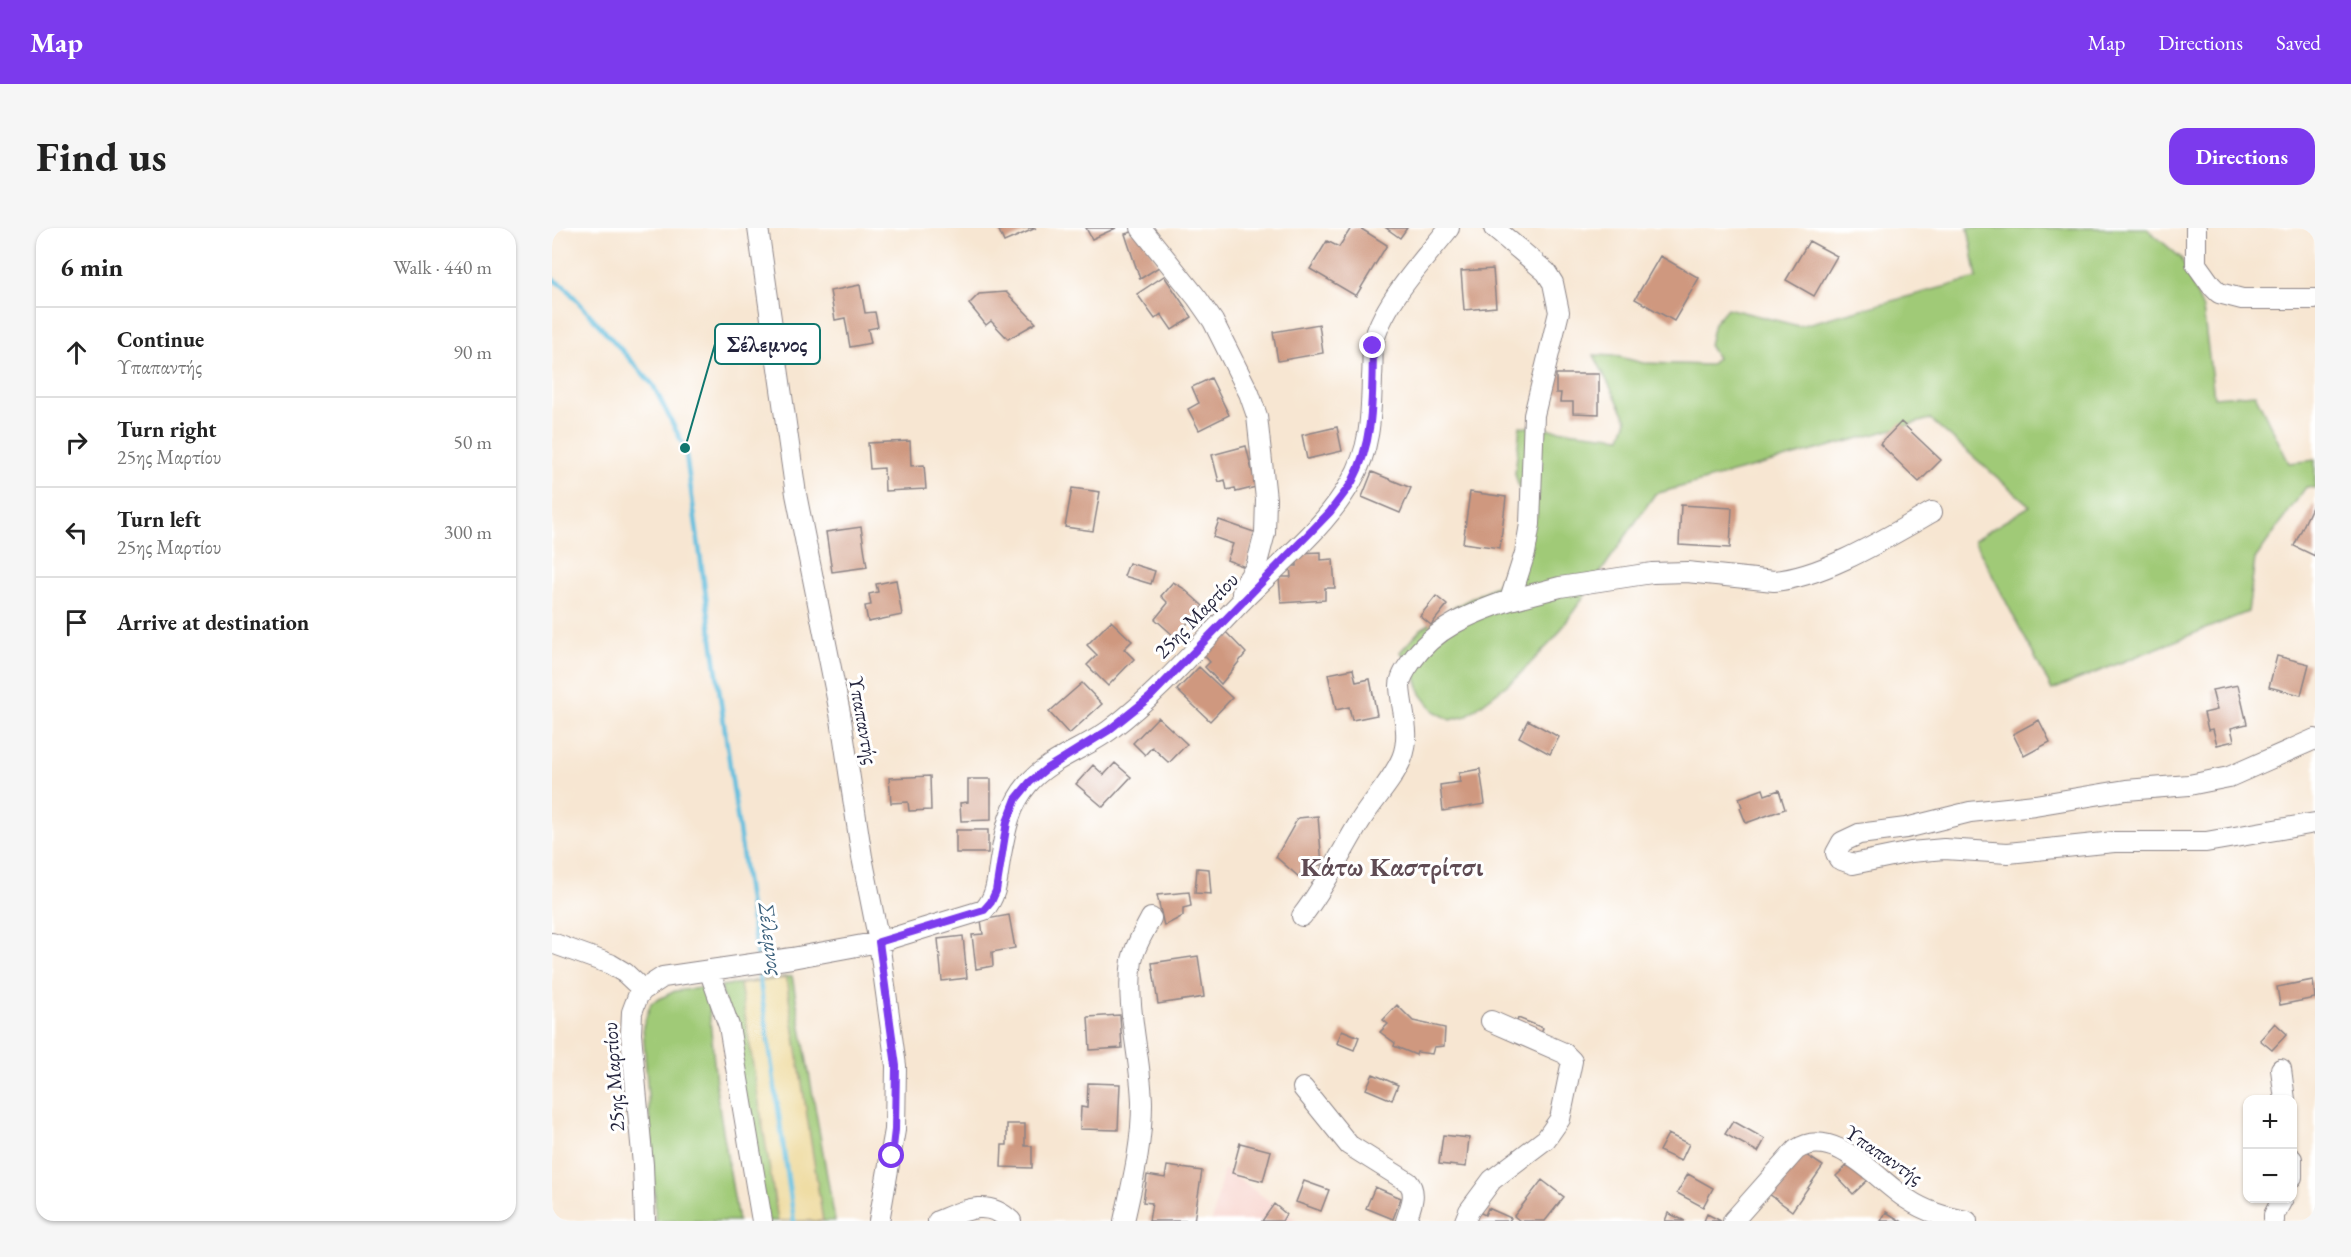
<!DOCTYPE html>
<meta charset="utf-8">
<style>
:root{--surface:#fff;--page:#f6f6f6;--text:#222;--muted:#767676;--line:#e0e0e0;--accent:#7c3aed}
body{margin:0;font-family:"EB Garamond",serif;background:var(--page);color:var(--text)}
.controls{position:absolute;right:18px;bottom:18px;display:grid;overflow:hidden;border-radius:12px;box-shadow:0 2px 4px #0004}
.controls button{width:54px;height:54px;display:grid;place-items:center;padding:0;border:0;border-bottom:2px solid var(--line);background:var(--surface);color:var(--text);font:30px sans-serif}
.stop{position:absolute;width:18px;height:18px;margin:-14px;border:4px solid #7c3aed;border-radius:50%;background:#fff}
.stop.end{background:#7c3aed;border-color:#fff;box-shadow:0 2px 6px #0008}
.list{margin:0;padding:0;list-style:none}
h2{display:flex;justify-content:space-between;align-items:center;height:78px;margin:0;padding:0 24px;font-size:26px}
h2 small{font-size:20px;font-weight:400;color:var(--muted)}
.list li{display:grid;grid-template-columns:39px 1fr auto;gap:18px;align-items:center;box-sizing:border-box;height:90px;padding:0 24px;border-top:2px solid var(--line)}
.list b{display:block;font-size:22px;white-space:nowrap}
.list p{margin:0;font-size:20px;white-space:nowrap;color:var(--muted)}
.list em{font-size:20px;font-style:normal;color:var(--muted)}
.icon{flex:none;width:33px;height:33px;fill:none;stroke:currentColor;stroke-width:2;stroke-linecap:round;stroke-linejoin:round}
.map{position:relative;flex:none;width:1763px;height:993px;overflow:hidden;border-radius:18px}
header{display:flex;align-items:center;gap:36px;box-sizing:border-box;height:84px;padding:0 30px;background:var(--accent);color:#fff}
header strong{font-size:28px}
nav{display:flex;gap:33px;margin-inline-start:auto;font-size:21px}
.intro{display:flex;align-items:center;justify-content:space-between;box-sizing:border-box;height:144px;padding:0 36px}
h1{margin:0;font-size:42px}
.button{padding:15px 27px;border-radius:18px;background:var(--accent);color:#fff;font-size:21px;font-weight:700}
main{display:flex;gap:36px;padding:0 36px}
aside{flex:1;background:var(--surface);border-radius:18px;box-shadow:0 2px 4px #0004}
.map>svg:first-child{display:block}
.built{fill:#f7d0c9}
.green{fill:#a0ca77;stroke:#617659;stroke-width:1.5}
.sand{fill:#eeda9e;stroke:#887e6c;stroke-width:1.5}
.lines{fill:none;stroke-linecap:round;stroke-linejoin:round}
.stream{stroke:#60bede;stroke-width:4.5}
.building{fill:#cf987f}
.minor-casing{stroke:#8c8486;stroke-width:22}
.minor{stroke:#fff;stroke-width:20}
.route{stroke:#7c3aed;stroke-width:8}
.labels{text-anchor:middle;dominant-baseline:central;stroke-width:6;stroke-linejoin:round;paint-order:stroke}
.street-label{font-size:21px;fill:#22223b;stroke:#fff}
.water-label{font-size:22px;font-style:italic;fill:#3b607c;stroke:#fff}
.district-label{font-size:27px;font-weight:bold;fill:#5f4b53;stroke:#fff}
.leader{fill:none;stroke:#0f766e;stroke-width:2}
.callout-dot{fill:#0f766e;stroke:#fff;stroke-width:2}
.callout{fill:#fff;stroke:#0f766e;stroke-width:2}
.callout-label{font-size:22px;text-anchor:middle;font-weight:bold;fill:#22223b}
</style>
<header>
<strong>Map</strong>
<nav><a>Map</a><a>Directions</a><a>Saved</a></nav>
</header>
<div class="intro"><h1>Find us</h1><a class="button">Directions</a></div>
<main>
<aside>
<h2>6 min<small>Walk · 440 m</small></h2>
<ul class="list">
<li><svg class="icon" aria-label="ahead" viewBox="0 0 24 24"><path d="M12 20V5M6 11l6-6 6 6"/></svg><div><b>Continue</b><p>Υπαπαντής</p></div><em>90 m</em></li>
<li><svg class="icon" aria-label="right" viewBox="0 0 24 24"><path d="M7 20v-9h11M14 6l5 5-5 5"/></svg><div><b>Turn right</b><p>25ης Μαρτίου</p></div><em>50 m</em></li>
<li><svg class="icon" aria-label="left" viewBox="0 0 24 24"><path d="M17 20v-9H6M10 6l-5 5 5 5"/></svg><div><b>Turn left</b><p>25ης Μαρτίου</p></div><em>300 m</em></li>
<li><svg class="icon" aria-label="arrive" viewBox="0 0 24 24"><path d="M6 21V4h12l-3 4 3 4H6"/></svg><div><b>Arrive at destination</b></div></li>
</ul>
</aside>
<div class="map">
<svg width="1763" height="993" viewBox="0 0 1763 993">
<rect width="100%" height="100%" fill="#fff"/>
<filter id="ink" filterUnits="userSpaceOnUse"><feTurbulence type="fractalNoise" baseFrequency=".0167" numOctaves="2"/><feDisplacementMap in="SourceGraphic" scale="12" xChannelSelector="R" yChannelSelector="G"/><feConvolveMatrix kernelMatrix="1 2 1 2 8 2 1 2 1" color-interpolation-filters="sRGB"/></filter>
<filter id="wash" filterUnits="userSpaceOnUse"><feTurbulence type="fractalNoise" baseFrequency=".008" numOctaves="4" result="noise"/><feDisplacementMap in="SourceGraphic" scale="24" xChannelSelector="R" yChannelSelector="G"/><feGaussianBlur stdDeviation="1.35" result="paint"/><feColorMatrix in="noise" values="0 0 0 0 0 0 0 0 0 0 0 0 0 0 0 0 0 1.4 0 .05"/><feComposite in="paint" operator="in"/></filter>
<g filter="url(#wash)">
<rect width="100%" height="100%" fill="#f7e6d2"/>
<!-- built -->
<path class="built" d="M672 941 746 993H660Z"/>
<!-- green -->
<path class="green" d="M1416 0H1594L1629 30 1651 81 1662 169 1703 166 1737 235 1763 232V260L1754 259 1703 331 1696 384 1500 462 1422 312 1478 278 1378 191 1103 266 1003 410 964 450 914 488 898 492 882 483 869 466 860 436 848 424 869 401 903 379 945 357 961 320 970 269 963 246 968 198 1069 209 1075 192 1042 127 1064 128 1091 135 1158 137 1165 130 1157 117 1162 95 1175 80 1247 98 1425 50Z
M240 748 283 993H216L169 758Z
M155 759 165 867 186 993H103V968L91 798 99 775 123 763Z"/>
<!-- sand -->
<path class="sand" d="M234 750 271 993H226L188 756Z"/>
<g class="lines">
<!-- stream -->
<path class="stream" d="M0 51 13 59 101 157 133 220 205 729
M206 740 242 993"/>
</g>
<g id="blocks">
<!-- building -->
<path class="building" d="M446 0H484L452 14Z
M534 0H564L540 11Z
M799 0H808L835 17 804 68 758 41 775 13 787 19Z
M834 0H855L848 10Z
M587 2 607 39 588 51 573 6Z
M1257 13 1285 28 1262 68 1234 52Z
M1108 28 1147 50 1122 93 1083 71Z
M941 41 944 79 912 82 909 43Z
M612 48 640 89 620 102 609 86 603 91 585 66Z
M308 57 313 85 323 84 326 99 316 101 319 115 298 119 293 90 283 92 278 63Z
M454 64 484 95 456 111 439 93 434 97 417 76 427 66Z
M767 96 771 125 726 133 721 104Z
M1004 146H1047V186L1021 185V174H1008L1009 165H1004Z
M659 150 677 187 647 202 636 181 647 175 640 159Z
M1349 194 1389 232 1367 254 1328 216Z
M785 199 790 223 755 231 750 207Z
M358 213 359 238 372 237 374 261 333 263 332 240 318 241 316 215Z
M694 218 704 259 684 264 683 260 675 262 673 252 667 254 660 227Z
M820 244 859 260 848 285 810 269Z
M520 260 548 264 541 303 513 299Z
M918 264 954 269 948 320 911 315Z
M1129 277 1180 280 1178 320 1127 317Z
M1761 277 1763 278V328L1742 318Z
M667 292 705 305 693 339 675 332 681 316 661 309Z
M309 299 315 339 280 344 274 304Z
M769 324V332L781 331 783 360H773V372L729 375 727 349H739L738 338H745V325Z
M577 335 603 343 599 356 572 348Z
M344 352 350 387 316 394 313 378 319 377 317 366 326 364 324 356Z
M621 354 631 360 651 378 623 409 603 391 616 375 609 368Z
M884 368 895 377 879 397 868 388Z
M559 393 580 413 572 421 582 431 556 458 535 437 545 427 535 417Z
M670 400 694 425 669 456 653 439 658 434 647 422Z
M1725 428 1757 436 1749 467 1717 459Z
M647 439 680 470 658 493 625 462Z
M801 441 804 454 818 451 825 487 800 492 797 479 784 482 776 446Z
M530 455 550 476 517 506 497 484Z
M1686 457 1695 496 1679 500 1682 513 1665 517 1661 501 1656 502 1652 485 1665 482 1660 462Z
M606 489 635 516 617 535 600 519 593 527 581 515Z
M976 492 1007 509 998 526 967 509Z
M1487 492 1498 514 1472 528 1461 506Z
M563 535 579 549 551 579 524 556 541 537 552 547Z
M928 541 933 576 891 583 888 557 908 554 907 545Z
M378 548 379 582 357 583 356 574 339 575 337 550Z
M416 551H439V592L409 593 408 575 416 574Z
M1211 561 1213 567 1227 562 1233 581 1194 595 1188 580 1190 579 1187 570Z
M766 588 770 637 751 638 747 649 724 629 746 590Z
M404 602H436V625H404Z
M645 640 657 641 659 666 643 665Z
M637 664 639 678 631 680V688L612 698 605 667Z
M457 687 463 720 440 724 441 738 424 741 420 707 431 706 429 692Z
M411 708 415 750 390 753 386 711Z
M646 728 652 769 606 776 600 735Z
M1761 752 1763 770 1728 777 1725 759Z
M845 777 861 793 893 800 892 818 882 819 880 826 865 824 864 827 842 818 843 815 828 804 836 796 831 792Z
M568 787 570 820 538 822 536 789Z
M966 790 991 800 989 806 964 797Z
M1723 795 1735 806 1720 822 1708 812Z
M790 802 807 809 802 822 785 815Z
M821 846 846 857 840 872 814 861Z
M536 855 568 856 566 902 528 901 529 879 535 880Z
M1181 893 1213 911 1206 924 1173 906Z
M455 896H473V918H480V940L449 939 450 917H455Z
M1116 906 1137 916 1129 933 1107 923Z
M891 907 917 910 914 939 887 936Z
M688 915 719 923 711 953 680 945Z
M1248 923 1271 938 1240 983 1213 963Z
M1301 932 1318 950 1301 966 1284 948Z
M615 938 650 943 642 993H597L600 975 591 974 595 947 613 950Z
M1136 946 1161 960 1151 979 1125 965Z
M990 952 1012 969 993 993H968L962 988Z
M752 953 777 962 769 983 744 974Z
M823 959 849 970 841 991 814 980Z
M722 976 734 986 730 993H710Z
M936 980 959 990 957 993H921L925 983 933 987Z
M1334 984 1349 993H1329Z
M1116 985 1133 993H1113Z
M1155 986 1169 993H1152Z"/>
</g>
</g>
<g filter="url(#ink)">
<use href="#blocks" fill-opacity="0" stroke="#8c8486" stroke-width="1.5"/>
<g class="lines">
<!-- minor casing -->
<g class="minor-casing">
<path id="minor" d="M206 0 244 266 288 485 310 629 327 714 344 838 343 902 327 993
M589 0 645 70 661 93 697 165 705 188 714 271 713 305 704 339 694 354 690 365 692 368
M1644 0V36L1659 57 1667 65 1690 71H1763
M958 372 1008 359 1100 345 1135 344 1222 353C1272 349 1336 309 1380 284
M1763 511 1677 549 1637 557 1574 562 1483 577 1418 584 1354 600 1307 606 1290 614 1284 625 1287 631 1301 636 1359 624 1392 621 1456 625 1562 614H1654L1763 595
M750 688C773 659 788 626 807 595 820 573 840 554 850 530 860 505 849 483 848 458 848 449 854 441 859 434 882 400 920 385 958 372L973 325 978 296 982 187 1007 84 1001 55 994 44 942 0
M0 715 58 736 73 745 91 762
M157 742 177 798 210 993
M1729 841 1733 872
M751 860 797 917 856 954C866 965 858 980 854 993
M1740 931V949
M93 993 91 937 79 806 80 784 86 768 91 762 111 749 240 730 327 714 432 682C445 668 445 651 448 632 453 604 457 578 476 556 497 531 533 521 559 501 609 463 649 415 692 371 729 334 773 300 799 254 819 220 819 187 820 149 821 138 820 127 821 117 829 77 872 32 897 0
M386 993C413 982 435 970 459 993
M572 993C581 952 590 917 590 875 589 828 573 779 580 732 583 717 592 704 599 690
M913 993 917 983 940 952 994 911 1008 891 1020 833 1012 825 939 793
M1181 993 1244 922C1281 896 1325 952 1355 971 1374 984 1393 989 1415 993
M1722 993V987L1731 970"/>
</g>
<!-- minor -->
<use href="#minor" class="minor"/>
</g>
</g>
<g class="lines" filter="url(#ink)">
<!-- route -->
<path class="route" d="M340 928 343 902 344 838 327 714 432 682 439 674 444 663 455 594 464 571 478 554 494 541 557 502 598 469 778 284C785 274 794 264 800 254 823 212 820 164 821 118"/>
</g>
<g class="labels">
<!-- street labels -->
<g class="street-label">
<text transform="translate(644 387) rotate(-46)">25ης Μαρτίου</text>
<text transform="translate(312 492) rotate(80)">Υπαπαντής</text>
<text transform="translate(61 849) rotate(-94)">25ης Μαρτίου</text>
<text transform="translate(1332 926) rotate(34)">Υπαπαντής</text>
</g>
<!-- water labels -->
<g class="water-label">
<text transform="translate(219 711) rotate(82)">Σέλεμνος</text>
</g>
<!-- district labels -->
<g class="district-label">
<text x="840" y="638">Κάτω Καστρίτσι</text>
</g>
</g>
<!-- callouts -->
<path class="leader" d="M133 220L163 116"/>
<circle class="callout-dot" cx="133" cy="220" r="6"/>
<rect class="callout" x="163" y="96" width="105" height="40" rx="6"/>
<g class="callout-label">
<text x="215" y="124">Σέλεμνος</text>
</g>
</svg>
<div class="controls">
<button>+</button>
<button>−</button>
</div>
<div class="stop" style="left:340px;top:928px"></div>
<div class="stop end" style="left:821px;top:118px"></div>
</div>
</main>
